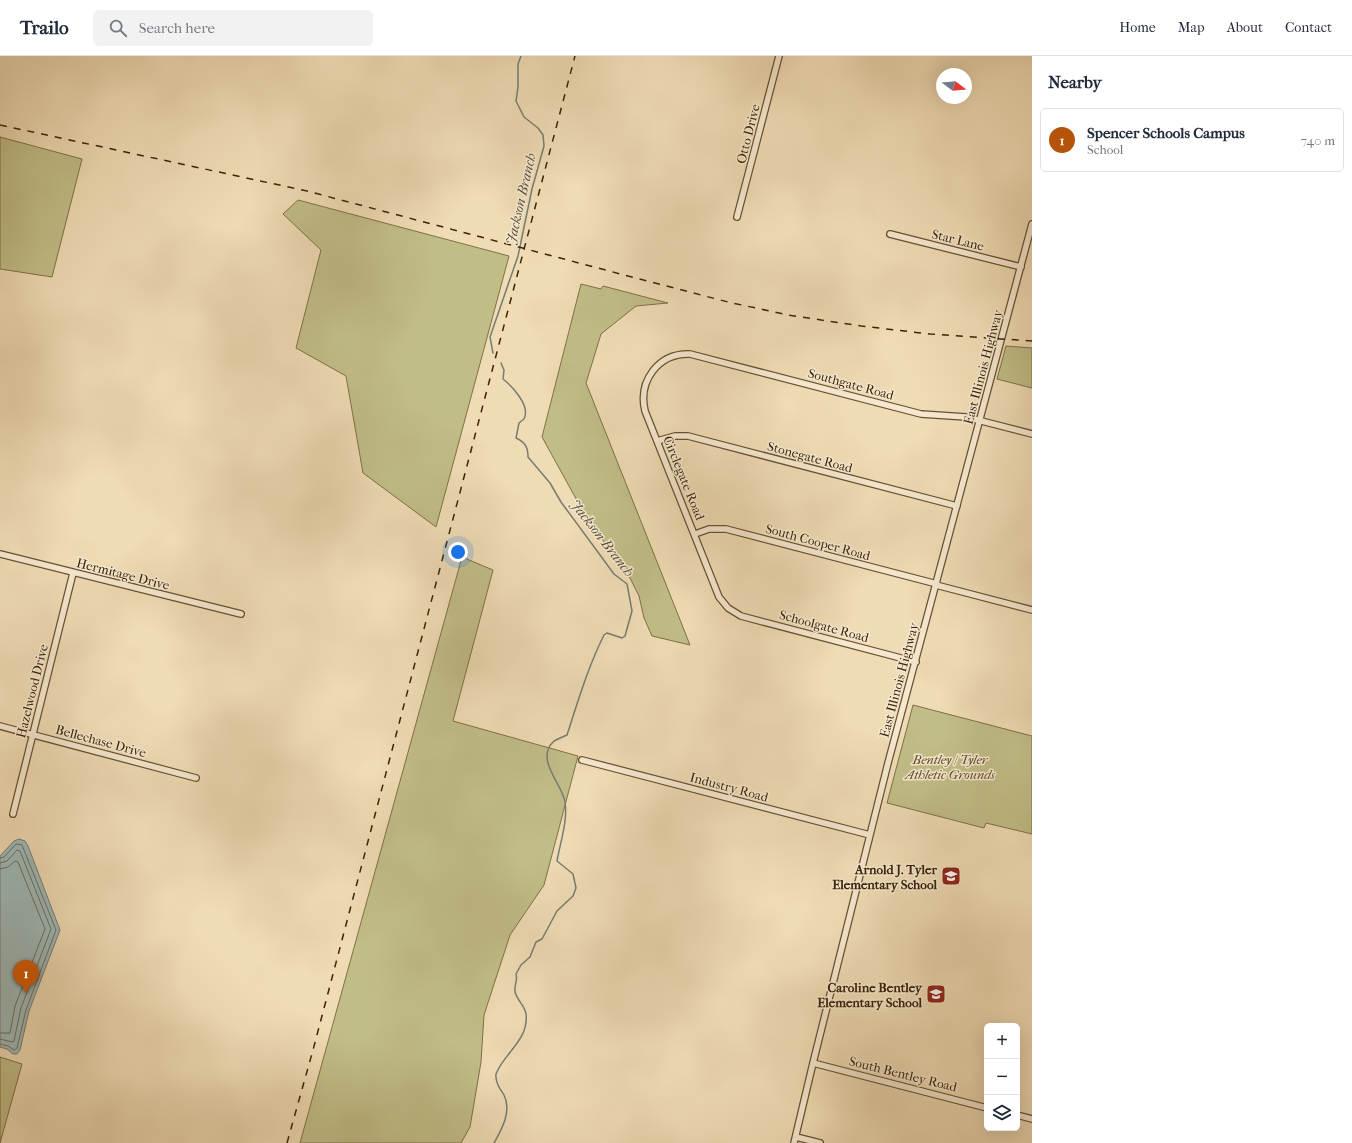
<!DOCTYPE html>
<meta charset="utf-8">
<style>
:root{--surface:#fff;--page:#f2f2f3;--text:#1f2937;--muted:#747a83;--line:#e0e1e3;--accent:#b45309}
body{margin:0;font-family:"IM FELL French Canon",serif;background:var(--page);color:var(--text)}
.controls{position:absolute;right:12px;bottom:12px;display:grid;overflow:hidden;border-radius:6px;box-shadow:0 4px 16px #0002}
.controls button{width:36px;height:36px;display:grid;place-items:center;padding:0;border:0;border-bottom:1px solid var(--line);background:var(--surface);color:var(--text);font:20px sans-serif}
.compass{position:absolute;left:936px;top:12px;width:36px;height:36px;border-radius:50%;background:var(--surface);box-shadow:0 4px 16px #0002;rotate:106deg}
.you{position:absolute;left:458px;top:496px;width:14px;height:14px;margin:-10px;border:3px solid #fff;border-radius:50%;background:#1a73e8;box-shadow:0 0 0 6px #1a73e833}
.badge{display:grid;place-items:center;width:26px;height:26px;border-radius:50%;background:var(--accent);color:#fff;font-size:13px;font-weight:700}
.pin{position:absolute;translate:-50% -33px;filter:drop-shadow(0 1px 2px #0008)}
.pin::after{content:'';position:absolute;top:21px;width:14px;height:12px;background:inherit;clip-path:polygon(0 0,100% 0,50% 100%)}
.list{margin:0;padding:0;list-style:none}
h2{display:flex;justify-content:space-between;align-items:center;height:52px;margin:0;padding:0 16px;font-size:17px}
h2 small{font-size:13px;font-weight:400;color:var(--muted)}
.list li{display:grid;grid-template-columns:26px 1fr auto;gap:12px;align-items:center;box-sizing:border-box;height:64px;margin:0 8px 8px;padding:0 8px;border:1px solid var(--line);border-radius:6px}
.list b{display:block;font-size:15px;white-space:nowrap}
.list p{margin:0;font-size:13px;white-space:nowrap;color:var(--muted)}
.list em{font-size:13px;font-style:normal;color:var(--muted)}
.icon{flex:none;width:22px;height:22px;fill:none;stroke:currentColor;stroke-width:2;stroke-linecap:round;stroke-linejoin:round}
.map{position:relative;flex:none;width:1032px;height:1087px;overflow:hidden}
header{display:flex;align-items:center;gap:24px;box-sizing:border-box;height:56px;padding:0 20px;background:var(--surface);border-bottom:1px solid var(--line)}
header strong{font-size:19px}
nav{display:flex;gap:22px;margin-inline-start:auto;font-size:14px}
.search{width:280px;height:36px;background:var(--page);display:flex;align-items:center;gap:10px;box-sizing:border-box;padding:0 14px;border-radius:6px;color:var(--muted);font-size:15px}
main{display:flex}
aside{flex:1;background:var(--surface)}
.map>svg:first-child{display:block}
.green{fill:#c1bd87;stroke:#7e7048}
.water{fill:#9eb9b8;stroke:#767d72}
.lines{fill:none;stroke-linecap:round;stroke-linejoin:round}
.shore{stroke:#6c6e60;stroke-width:1}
.stream{stroke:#767d72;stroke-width:1.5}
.minor-casing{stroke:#685033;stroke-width:8}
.minor{stroke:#f5e8ce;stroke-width:5.5}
.rail{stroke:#3b2208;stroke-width:1.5;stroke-dasharray:7 7;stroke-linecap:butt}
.labels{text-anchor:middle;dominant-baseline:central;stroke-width:3;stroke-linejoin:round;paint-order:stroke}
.street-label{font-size:13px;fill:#3b2208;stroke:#f5e8ce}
.park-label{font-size:13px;font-style:italic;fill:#5c4928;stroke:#f5e8ce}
.poi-label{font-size:13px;font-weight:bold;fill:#3b2208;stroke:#f5e8ce;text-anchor:end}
.water-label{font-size:14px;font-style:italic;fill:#594f3d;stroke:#f5e8ce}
</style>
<header>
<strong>Trailo</strong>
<div class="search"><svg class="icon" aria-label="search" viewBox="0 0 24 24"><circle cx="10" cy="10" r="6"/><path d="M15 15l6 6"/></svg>Search here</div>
<nav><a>Home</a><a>Map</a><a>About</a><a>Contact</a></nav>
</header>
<main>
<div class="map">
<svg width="1032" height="1087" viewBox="0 0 1032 1087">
<rect width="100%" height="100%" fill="#efdbb4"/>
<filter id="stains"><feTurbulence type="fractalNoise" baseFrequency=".005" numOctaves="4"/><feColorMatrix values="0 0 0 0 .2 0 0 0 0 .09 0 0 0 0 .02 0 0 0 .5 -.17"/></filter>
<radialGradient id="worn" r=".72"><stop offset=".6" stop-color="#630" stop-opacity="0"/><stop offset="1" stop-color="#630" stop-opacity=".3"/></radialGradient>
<!-- green -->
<path class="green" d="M0 81 82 103 52 221 0 213Z
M298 144 509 200 436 471 363 417 346 320 296 292 321 194 283 158Z
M581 228 601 233 603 230 668 247 636 250 601 278 586 327 690 589 652 580 644 562 639 540 630 522 585 459 542 381Z
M1006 290 1032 292V332L997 323Z
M462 501 493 514 453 665 578 700 544 829 510 879 484 959 481 1006 470 1071 461 1087H300Z
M913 649 1032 680V778L986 767 984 772 887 747Z
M0 1001 22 1008 0 1087Z"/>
<!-- water -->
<path class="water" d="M19 783 25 785 28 790 60 874 29 955 20 994 17 998H13L7 993 0 991V800L14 785Z"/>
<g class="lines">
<!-- shore -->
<path class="shore" d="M0 802 4 801 16 788 22 789 56 874 26 954 17 992 14 994 8 990 0 988
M0 807 7 805 17 794 20 795 51 873 21 952 14 985 12 986 0 983
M0 813 8 811 15 805 18 806 45 873 15 950 10 977H0"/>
<!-- stream -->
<path class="stream" d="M493 297 490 281 518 200 532 133 544 90 543 79 538 72 524 61 516 45 518 31V8L521 0
M494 1087C502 1073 512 1055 504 1039 500 1033 495 1026 496 1018 504 997 529 984 526 958 525 950 517 944 515 936 514 929 518 924 516 918L521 909 530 901 536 886 542 883 557 855 573 840 576 832 573 818 557 805C560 787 568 765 565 746 563 729 535 704 553 686 556 683 563 681 567 679 578 645 588 611 604 579L607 577 622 582 625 580 632 555 627 528 614 518 561 446 550 427 528 401C528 391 525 386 516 382L519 367 524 363C531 350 512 330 503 323L504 314 501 307"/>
<!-- minor casing -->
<g class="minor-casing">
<path id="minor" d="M737 161 779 0
M890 178 1021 211
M657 385 675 380H688L957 450
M695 478 709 473H726L937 528
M0 498 241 558
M936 529 1032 554
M916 606 741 560 728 552 719 541 645 355C638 325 658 297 690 298L921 358 966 361 1032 378
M0 670 196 722
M582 704 870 779
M13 758 73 517
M813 1007 987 1052
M1017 1059 1032 1063
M796 1081 820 1087
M794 1087 813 1007 888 707 1032 168"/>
</g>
<!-- minor -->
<use href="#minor" class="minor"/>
<!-- rail -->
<path class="rail" d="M0 69 307 135 628 220 728 246 788 259 861 270 930 278 1032 285
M287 1087 313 994 575 0"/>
</g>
<!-- icons -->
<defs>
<g id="school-square" transform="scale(1)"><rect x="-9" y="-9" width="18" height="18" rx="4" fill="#8f2418" stroke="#f5e8ce"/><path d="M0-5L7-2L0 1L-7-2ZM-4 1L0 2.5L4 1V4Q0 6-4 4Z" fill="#fff"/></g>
</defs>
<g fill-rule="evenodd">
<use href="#school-square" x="951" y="820"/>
<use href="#school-square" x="936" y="938"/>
</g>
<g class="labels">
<!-- street labels -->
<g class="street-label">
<text transform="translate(748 78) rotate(-76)">Otto Drive</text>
<text transform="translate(958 184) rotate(14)">Star Lane</text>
<text transform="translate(983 311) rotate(-75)">East Illinois Highway</text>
<text transform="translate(851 328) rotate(15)">Southgate Road</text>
<text transform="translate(810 401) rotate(15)">Stonegate Road</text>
<text transform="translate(684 422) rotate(68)">Circlegate Road</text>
<text transform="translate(818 486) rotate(15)">South Cooper Road</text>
<text transform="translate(123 518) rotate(14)">Hermitage Drive</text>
<text transform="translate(824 570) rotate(15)">Schoolgate Road</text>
<text transform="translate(899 624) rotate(-75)">East Illinois Highway</text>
<text transform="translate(32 635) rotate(-76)">Hazelwood Drive</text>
<text transform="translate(101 685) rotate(15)">Bellechase Drive</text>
<text transform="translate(729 731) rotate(15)">Industry Road</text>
<text transform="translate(903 1018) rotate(14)">South Bentley Road</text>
</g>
<!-- park labels -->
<g class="park-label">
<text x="950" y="703">Bentley / Tyler<tspan x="950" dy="15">Athletic Grounds</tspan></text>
</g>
<!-- poi labels -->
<g class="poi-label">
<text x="937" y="813">Arnold J. Tyler<tspan x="937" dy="15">Elementary School</tspan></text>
<text x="922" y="931">Caroline Bentley<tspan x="922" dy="15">Elementary School</tspan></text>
</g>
<!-- water labels -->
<g class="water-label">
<text transform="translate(521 143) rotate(-77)">Jackson Branch</text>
<text transform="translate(602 482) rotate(52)">Jackson Branch</text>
</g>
</g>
<rect width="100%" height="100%" filter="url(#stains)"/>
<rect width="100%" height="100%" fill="url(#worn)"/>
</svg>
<div class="controls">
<button>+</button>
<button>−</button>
<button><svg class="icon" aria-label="layers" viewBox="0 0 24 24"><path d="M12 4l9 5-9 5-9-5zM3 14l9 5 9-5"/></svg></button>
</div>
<svg class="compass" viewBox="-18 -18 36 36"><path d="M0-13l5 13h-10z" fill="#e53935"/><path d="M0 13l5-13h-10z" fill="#747a83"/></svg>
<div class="you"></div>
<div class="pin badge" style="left:26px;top:937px">1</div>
</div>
<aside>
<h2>Nearby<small></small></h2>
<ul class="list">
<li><span class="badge">1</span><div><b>Spencer Schools Campus</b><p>School</p></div><em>740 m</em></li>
</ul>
</aside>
</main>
